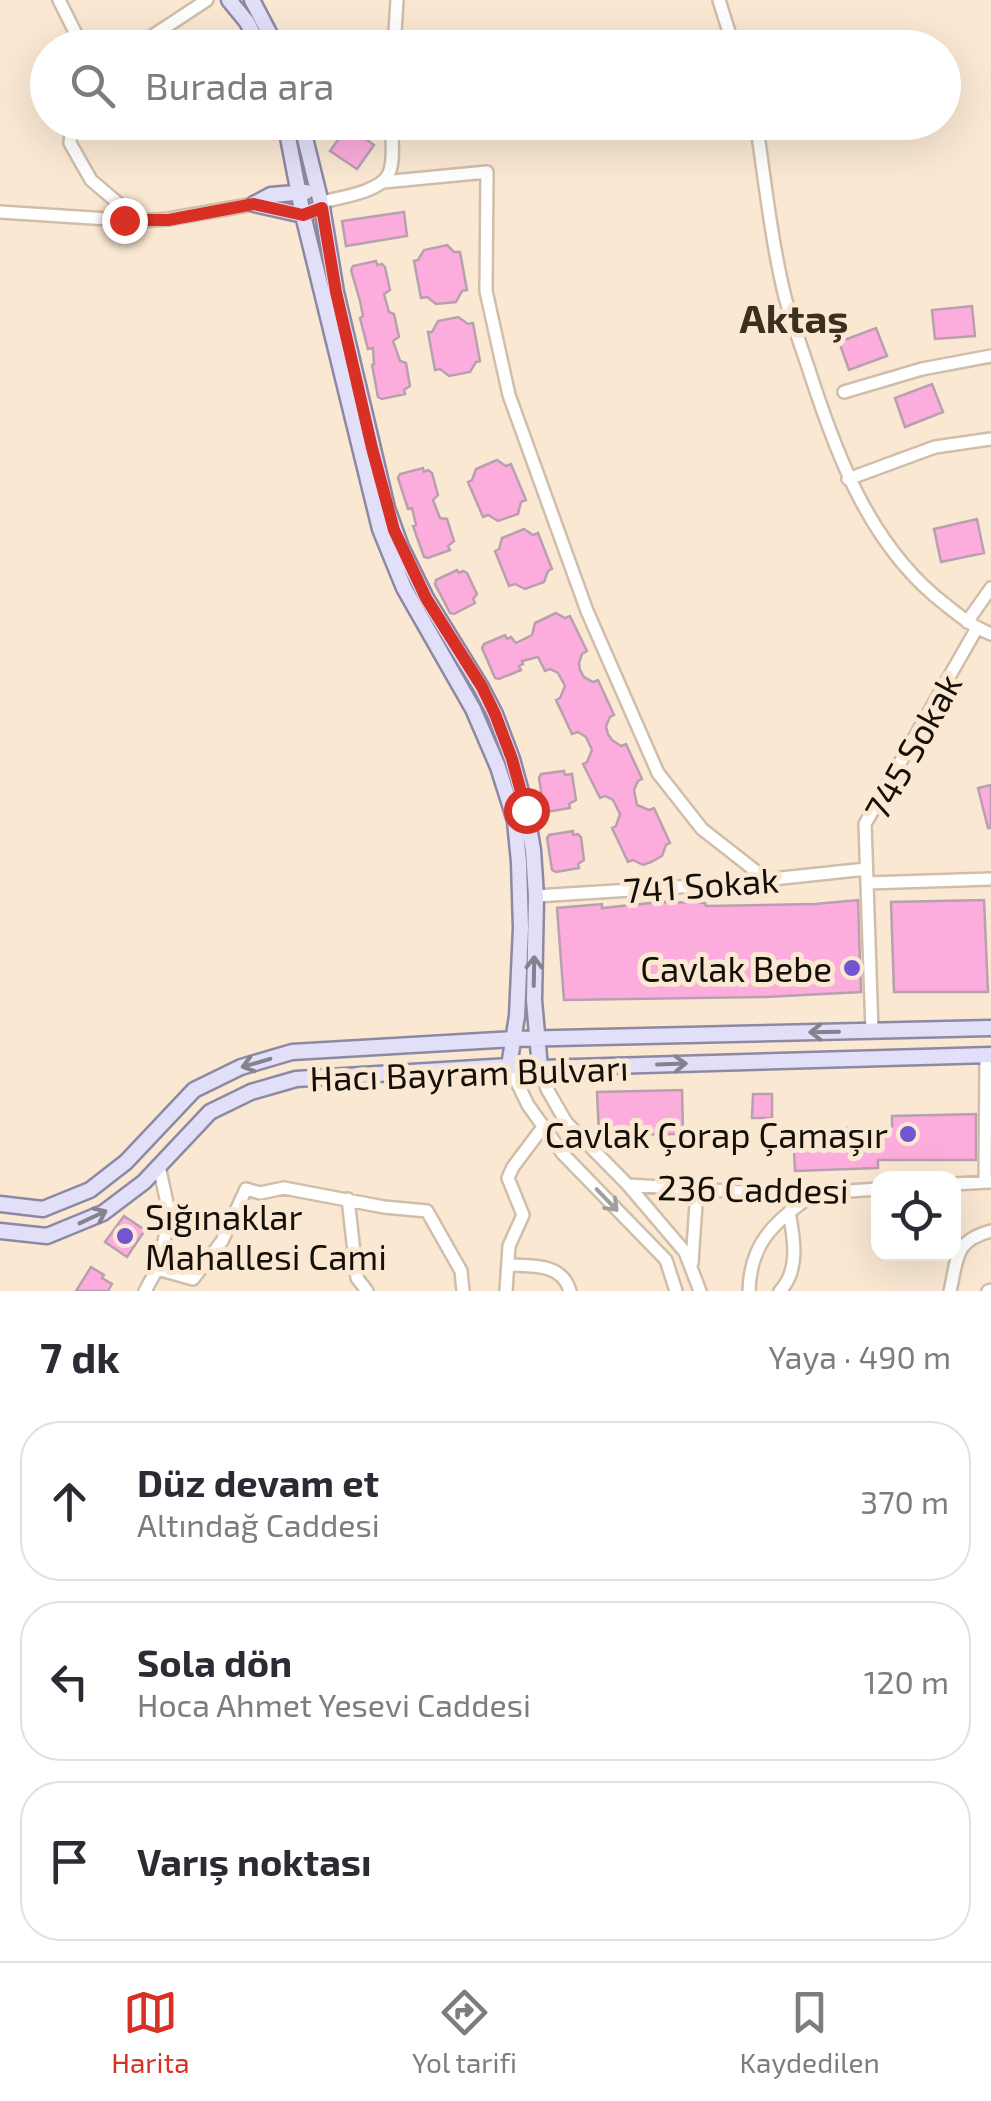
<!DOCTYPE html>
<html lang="tr">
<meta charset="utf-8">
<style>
:root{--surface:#fff;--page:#f7f7f7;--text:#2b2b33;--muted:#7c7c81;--line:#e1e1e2;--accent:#d93025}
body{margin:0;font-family:"Exo 2",sans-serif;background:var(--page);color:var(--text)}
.controls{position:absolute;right:30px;bottom:30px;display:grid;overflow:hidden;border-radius:20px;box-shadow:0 10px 40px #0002}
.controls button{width:90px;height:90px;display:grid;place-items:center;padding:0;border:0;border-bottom:2px solid var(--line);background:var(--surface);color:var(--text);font:50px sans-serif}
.stop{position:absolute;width:30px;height:30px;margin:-22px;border:8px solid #d93025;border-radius:50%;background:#fff}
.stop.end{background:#d93025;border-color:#fff;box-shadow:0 2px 10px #0008}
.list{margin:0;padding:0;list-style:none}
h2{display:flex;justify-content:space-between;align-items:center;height:130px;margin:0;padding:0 40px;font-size:42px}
h2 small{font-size:32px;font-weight:400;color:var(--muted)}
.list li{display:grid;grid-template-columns:65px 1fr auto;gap:30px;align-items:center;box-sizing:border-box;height:160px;margin:0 20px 20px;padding:0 20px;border:2px solid var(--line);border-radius:40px}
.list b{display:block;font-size:38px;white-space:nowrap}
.list p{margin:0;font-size:32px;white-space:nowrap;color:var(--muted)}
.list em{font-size:32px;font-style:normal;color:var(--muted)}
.icon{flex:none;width:55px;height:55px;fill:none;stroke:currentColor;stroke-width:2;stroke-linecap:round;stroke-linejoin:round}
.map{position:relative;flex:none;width:991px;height:1291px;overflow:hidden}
.search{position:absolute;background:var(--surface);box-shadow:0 10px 40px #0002;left:30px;right:30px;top:30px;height:110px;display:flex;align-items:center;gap:25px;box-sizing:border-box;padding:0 35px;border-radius:55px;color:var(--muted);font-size:38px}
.sheet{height:670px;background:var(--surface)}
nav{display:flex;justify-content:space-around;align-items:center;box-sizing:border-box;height:140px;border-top:2px solid var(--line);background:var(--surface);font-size:28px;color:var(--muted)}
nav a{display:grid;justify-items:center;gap:5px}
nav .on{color:var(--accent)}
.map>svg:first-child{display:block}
.building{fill:#fcacdd;stroke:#b8a0ae;stroke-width:2.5}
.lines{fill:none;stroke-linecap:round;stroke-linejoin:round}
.minor-casing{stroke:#d0beab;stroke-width:16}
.major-casing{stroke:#8d89a2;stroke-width:19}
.minor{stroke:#fff;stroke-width:11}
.major{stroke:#e2e0f9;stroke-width:14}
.oneway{stroke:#86828d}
.oneway2{stroke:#a19f9d}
.route{stroke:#d93025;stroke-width:12}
.poi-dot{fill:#7255cf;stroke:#fae8d3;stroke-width:4}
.labels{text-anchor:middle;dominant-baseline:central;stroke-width:10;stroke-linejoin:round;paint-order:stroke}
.street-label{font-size:35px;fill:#150f09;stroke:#fae8d3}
.poi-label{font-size:35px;fill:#150f09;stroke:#fae8d3;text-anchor:end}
.quarter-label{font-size:40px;font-weight:bold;fill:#3c2f1e;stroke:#fae8d3}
</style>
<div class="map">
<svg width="991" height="1291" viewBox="0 0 991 1291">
<rect width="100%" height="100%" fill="#fae8d3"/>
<!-- building -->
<path class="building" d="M348 126 374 145 357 169 330 151Z
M404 212 407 236 346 246 342 221Z
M447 245 454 252H460L467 290 462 291 456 302 436 304 427 297 421 298 414 261 418 260 424 250Z
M376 261 377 265 382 264 385 267 390 290 384 294 389 312 394 314 399 337 393 341 400 361 406 363 410 386 404 390 405 394 382 399 378 397 372 365 374 364 373 348 368 349 360 318 363 316 360 301 351 270 353 266Z
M972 306 975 336 935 339 932 310Z
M458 317 468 324 473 323 480 361 476 362 470 372 449 376 440 369 435 370 428 332H432L438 321Z
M876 328 887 356 849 370 839 342Z
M932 384 943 412 905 427 895 398Z
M497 460 506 466 511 464 526 500 521 502 518 514 498 521 488 515 483 517 468 482 472 480 476 469Z
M423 468 424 472 428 470 432 473 438 495 433 500 440 518 447 519 454 541 448 546 450 550 428 558 424 557 413 526 416 525 412 508 408 509 398 478 400 474Z
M977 519 984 553 941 562 934 529Z
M524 529 533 535 538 533 552 569 548 571 544 582 525 589 515 584 509 586 495 551 499 549 502 538Z
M457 570 459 573 463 571 467 573 477 594 473 599 475 603 454 614 450 613 435 584 436 580Z
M556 613 565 618 570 616 587 651 582 654 579 663 580 670 584 677 593 682 598 680 614 715 610 717 606 726 608 734 612 740 621 746 626 744 642 779 638 781 634 790 637 805 649 810 654 808 670 843 666 845 662 856 651 862 643 865 633 860 628 862 612 828 616 826 620 814 613 800 605 796 600 798 583 764 587 762 592 750 586 737 578 732 572 734 556 700 560 698 565 686 558 673 550 669 545 671 538 657 522 661 523 664 519 666 521 670 499 679 495 678 482 648 484 644 505 635 507 639 511 637 516 643 532 635 535 623Z
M564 771 565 775 572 774 576 800 569 804 570 808 547 812 544 810 539 778 541 774Z
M991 785V828H988L978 788Z
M573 831V835L578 834 581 837 584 860 578 864 579 868 556 872 552 870 547 838 549 835Z
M858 900 861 992 766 997 564 1000 557 908 602 904V908L660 902 705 903 706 906 815 904Z
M984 900 988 992H894L891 902Z
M682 1090 683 1134 599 1135 597 1092Z
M753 1094H772V1118H752Z
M976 1114V1160H878V1168L795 1171 793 1129 892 1127V1116Z
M124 1216 145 1230 127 1257 105 1242Z
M91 1267 104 1275 102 1278 112 1284 108 1291H76Z"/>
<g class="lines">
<!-- minor casing -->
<g class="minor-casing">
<path id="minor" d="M59 0 75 32 74 48
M719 0 734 48
M134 48 207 0
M394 48 397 0
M72 122 70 143 91 180 139 221
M756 122C765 180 771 240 785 297 792 322 801 346 809 370 837 457 871 548 946 605 961 617 973 627 991 634
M383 182 487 172 486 291 509 395 587 611 658 773 702 829 757 872
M321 202C338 198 382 192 389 173 395 160 391 137 392 122
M0 212 139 221 168 219 254 204
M844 392 922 369 991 356
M848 479 935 447 991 439
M967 622 991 588
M867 883 991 879
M536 896 726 884 866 869
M872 1031 865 824 977 628
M509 1066 528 1105 563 1154 666 1260 676 1291
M540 1068 547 1089 566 1122 628 1185 685 1252 700 1291
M985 1182 986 1055
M954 1184 989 1182
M628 1185 792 1195 878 1189
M348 1199 357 1278 367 1291
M692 1263 697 1189
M509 1265C532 1266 562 1263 570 1291
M157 1269 193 1279 222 1241 246 1189 260 1193 284 1188 384 1207 427 1211 461 1271 463 1291
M145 1291 157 1269 170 1217 159 1166
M506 1291 509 1246 523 1215 508 1178 513 1167 543 1127
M749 1291C750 1242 775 1222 812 1195
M780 1291C800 1270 794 1238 789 1212
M950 1291C958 1259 953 1241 991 1231
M988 1291 991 1290"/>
</g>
<!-- major casing -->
<g class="major-casing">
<path id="major" d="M229 0 247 22 260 48
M252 0 277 48
M285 122 303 215 380 529 404 588 473 709 498 767 515 821 519 862 521 928 517 1016 509 1066
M301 122 322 207 336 292 387 508 401 547 426 598 481 687 495 714 512 759 526 810 533 850 536 896 534 1000 540 1068
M254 204 303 215 322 207
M254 204 271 195 306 192
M0 1204 43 1209 90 1190 126 1162 194 1090 241 1067 292 1052 513 1039 991 1028
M0 1231 47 1236 103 1213 144 1182 210 1112 251 1092 296 1079 509 1066 540 1068 991 1055"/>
</g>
<!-- minor -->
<use href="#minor" class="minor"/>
<!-- major -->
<use href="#major" class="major"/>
</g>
<!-- one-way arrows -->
<defs><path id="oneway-shaft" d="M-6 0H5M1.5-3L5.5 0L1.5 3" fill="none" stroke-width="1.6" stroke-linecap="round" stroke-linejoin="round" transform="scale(2.5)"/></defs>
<g class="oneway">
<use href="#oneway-shaft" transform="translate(534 971) rotate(-89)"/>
<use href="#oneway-shaft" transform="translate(824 1032) rotate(179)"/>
<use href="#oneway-shaft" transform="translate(256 1063) rotate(164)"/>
<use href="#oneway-shaft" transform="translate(672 1064) rotate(-2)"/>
<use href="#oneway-shaft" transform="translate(93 1217) rotate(-25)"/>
</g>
<use class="oneway2" href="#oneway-shaft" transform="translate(607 1200) rotate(46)"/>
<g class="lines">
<!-- route -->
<path class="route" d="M124 220H168L254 204 303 215 322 208 336 292 372 448 394 530 426 598 482 687 495 714 512 759 526 810"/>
</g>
<!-- markers -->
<g class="poi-dot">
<circle cx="852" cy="968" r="10"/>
<circle cx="908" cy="1134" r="10"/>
<circle cx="125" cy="1236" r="10"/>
</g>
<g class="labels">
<!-- street labels -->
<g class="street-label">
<text transform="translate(912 746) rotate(-61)">745 Sokak</text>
<text transform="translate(701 884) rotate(-4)">741 Sokak</text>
<text transform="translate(469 1072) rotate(-2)">Hacı Bayram Bulvarı</text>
<text transform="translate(753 1188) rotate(1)">236 Caddesi</text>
</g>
<!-- poi labels -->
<g class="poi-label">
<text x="832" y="968">Cavlak Bebe</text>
<text x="888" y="1134">Cavlak Çorap Çamaşır</text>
<text x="145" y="1216" text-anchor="start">Sığınaklar<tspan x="145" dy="40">Mahallesi Cami</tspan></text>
</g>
<!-- quarter labels -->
<g class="quarter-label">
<text x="794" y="317">Aktaş</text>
</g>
</g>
</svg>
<div class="controls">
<button><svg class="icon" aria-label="locate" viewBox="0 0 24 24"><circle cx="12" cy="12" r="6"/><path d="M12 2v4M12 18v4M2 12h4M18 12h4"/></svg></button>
</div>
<div class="stop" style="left:526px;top:810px"></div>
<div class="stop end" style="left:124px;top:220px"></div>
<div class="search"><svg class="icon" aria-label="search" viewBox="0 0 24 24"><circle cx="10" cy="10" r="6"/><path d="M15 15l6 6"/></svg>Burada ara</div>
</div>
<section class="sheet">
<h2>7 dk<small>Yaya · 490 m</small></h2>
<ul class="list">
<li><svg class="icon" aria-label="ahead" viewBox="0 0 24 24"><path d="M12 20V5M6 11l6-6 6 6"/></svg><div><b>Düz devam et</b><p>Altındağ Caddesi</p></div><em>370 m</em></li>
<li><svg class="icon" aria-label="left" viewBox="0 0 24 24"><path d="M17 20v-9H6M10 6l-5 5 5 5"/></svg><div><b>Sola dön</b><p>Hoca Ahmet Yesevi Caddesi</p></div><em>120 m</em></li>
<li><svg class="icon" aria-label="arrive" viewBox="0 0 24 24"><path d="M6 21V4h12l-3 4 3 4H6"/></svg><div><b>Varış noktası</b></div></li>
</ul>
</section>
<nav>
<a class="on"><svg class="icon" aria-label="map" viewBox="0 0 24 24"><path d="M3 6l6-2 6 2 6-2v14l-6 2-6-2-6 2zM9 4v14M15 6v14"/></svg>Harita</a>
<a><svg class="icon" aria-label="directions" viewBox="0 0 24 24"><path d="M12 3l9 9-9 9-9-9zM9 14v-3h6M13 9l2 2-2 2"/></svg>Yol tarifi</a>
<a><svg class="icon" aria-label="saved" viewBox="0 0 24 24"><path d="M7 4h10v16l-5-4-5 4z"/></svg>Kaydedilen</a>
</nav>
